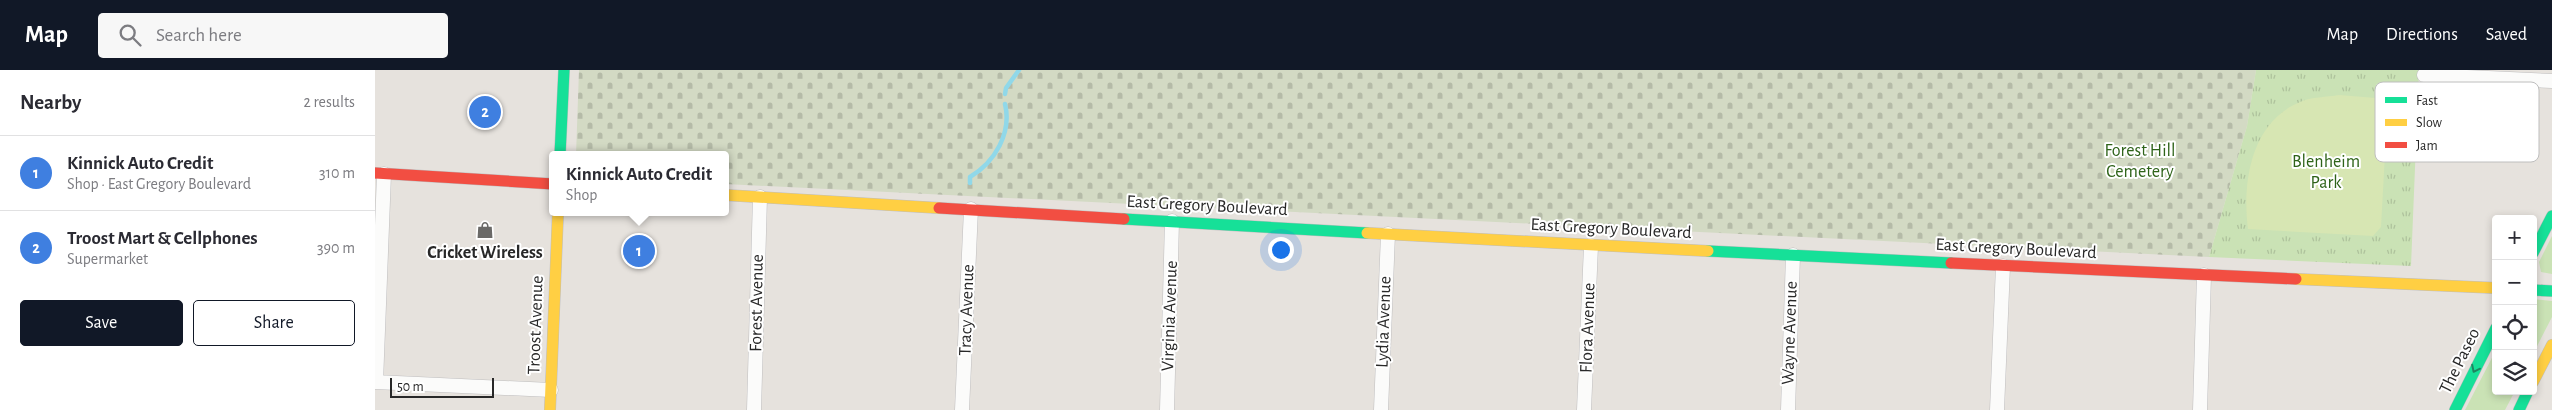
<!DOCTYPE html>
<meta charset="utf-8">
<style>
:root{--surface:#fff;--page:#f7f7f7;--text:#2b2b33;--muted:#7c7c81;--line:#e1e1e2;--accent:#111827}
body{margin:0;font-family:"Alegreya Sans",sans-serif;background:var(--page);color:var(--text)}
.controls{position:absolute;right:15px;bottom:15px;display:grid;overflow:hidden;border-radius:5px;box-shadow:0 2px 8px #0003}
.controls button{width:45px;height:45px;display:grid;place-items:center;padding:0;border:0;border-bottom:1px solid var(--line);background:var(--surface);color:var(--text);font:25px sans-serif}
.scale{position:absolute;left:15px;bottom:12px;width:104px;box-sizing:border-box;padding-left:5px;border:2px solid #282828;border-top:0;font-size:14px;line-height:18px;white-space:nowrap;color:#282828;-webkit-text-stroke:4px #fff;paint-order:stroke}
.you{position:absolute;left:905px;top:179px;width:18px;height:18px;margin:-12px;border:4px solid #fff;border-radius:50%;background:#1a73e8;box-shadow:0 0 0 8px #1a73e833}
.badge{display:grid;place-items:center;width:32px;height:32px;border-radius:50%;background:var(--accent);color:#fff;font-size:16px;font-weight:700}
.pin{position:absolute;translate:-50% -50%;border:2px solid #fff;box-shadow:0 1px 5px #0006}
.popup{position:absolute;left:174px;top:81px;width:180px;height:65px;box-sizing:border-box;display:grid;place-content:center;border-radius:5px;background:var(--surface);filter:drop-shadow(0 1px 4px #0005);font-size:16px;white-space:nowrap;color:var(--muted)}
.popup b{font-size:19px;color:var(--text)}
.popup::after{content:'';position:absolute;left:50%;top:100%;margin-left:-10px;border:10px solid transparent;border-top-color:var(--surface)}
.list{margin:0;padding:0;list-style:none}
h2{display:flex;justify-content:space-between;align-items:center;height:65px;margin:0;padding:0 20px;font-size:21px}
h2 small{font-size:16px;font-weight:400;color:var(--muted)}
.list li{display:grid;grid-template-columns:32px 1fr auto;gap:15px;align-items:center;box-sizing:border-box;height:75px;padding:0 20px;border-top:1px solid var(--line)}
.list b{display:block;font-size:19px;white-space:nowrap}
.list p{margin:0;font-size:16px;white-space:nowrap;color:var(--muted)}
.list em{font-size:16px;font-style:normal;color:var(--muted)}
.actions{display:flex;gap:10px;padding:15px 20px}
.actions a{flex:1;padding:11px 0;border:1px solid var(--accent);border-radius:5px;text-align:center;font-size:18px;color:var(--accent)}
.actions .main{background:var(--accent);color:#fff}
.icon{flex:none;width:28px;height:28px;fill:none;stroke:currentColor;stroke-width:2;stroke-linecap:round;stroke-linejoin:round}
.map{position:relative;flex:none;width:2177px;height:340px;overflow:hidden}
header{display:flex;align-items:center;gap:30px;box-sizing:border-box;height:70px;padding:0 25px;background:var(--accent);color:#fff}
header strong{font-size:24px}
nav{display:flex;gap:28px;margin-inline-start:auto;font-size:18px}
.search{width:350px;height:45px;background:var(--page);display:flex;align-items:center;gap:12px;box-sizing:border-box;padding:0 18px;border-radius:5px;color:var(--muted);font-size:19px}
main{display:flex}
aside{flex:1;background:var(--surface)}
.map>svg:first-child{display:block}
.grass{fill:#cae2b5}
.cemetery{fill:url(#cemetery-stones)}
.park{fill:url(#park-tufts)}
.pitch{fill:#d7e6b3}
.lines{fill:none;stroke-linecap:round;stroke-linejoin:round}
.stream{stroke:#90d8e9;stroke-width:4.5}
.street-casing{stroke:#bfbebf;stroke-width:15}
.fast-casing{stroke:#bfbebf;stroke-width:12}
.slow-casing{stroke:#bfbebf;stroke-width:12}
.jam-casing{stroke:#bfbebf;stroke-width:12}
.street{stroke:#fbfbfa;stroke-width:14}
.fast{stroke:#16e098;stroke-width:11}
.slow{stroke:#ffcf43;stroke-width:11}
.jam{stroke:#f24e42;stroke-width:11}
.oneway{stroke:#1f8460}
.labels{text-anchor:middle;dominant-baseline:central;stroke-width:4;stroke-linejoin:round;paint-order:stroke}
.park-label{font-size:18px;fill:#2e6319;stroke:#fff}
.street-label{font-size:18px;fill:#282828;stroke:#fff}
.poi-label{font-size:18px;font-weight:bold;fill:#282828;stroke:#fff}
.key{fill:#fff;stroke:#bebebe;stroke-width:1}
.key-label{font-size:14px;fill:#282828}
</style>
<header>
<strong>Map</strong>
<div class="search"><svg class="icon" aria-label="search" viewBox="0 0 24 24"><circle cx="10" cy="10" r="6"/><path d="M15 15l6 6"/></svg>Search here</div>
<nav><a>Map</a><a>Directions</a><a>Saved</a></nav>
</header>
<main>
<aside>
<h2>Nearby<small>2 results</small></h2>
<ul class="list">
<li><span class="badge" style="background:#3f7fe0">1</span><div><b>Kinnick Auto Credit</b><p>Shop · East Gregory Boulevard</p></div><em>310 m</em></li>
<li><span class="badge" style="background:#3f7fe0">2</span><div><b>Troost Mart &amp; Cellphones</b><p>Supermarket</p></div><em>390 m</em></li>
</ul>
<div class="actions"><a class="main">Save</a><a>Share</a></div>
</aside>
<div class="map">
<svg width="2177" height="340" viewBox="0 0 2177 340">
<defs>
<pattern id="cemetery-stones" width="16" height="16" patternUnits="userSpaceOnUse" patternTransform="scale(1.25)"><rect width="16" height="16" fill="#d3dac4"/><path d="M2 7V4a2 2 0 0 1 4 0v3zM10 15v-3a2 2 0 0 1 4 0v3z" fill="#b5bba8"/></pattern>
<pattern id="park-tufts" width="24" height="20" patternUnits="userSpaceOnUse" patternTransform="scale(1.25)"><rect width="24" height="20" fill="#cae2b5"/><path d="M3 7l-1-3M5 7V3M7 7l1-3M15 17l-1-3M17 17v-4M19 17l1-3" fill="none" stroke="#aec29c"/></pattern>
</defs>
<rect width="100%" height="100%" fill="#e6e2dd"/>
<!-- grass -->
<path class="grass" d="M2177 166V204L2166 202 2164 192Z
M2158 229 2177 231V247L2158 284Z
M2121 280V321H2140L2130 340H2090Z"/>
<!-- cemetery -->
<path class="cemetery" d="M204 0H1881L1872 56 1834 187 350 114V85H201Z"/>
<!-- park -->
<path class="park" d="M1881 0H2044L2036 196 1834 187 1872 56Z"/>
<!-- pitch -->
<path class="pitch" d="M1964 25 2013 29 2006 157 1998 166 1873 159C1867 112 1876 52 1925 32 1936 27 1952 27 1964 25Z"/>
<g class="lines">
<!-- stream -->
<path class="stream" d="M630 24 631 18 644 0
M595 113V107C620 92 637 63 630 34"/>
<!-- street casing -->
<g class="street-casing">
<path id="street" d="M2049 5 2177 11
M0 312 176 320
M1 312 9 104
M379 340 385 127
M587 340 596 139
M792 340 797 151
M1006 340 1013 164
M1209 340 1216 176
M1413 340 1418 185
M1622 340 1628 196
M1825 340 1829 205"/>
</g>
<!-- fast casing -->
<g class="fast-casing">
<path id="fast" d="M185 85 189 0
M749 149 992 163
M1333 181 1576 193
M2158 183 2177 146
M2158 220 2177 221
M2080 340 2121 258
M2144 340 2153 321"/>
</g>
<!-- slow casing -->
<g class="slow-casing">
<path id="slow" d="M350 125 564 138
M992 163 1333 181
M1921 209 2121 218
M2158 312 2177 275
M175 340 183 142"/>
</g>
<!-- jam casing -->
<g class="jam-casing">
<path id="jam" d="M0 103 178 114
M564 138 749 149
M1576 193 1921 209"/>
</g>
<!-- street -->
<use href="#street" class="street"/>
<!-- fast -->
<use href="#fast" class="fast"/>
<!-- slow -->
<use href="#slow" class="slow"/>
<!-- jam -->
<use href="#jam" class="jam"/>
</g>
<!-- one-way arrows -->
<defs><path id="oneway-chevron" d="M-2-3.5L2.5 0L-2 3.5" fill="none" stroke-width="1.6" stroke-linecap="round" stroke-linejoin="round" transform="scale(1.25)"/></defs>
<use class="oneway" href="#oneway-chevron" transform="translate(2100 299) rotate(116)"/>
<!-- icons -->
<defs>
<g id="shop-bare" transform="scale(1.35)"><path d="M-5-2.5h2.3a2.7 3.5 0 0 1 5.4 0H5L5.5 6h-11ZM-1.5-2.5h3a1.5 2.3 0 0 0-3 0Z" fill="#6a6967" stroke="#fff" stroke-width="2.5" paint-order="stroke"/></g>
</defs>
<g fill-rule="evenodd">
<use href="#shop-bare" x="110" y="160"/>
</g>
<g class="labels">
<!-- park labels -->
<g class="park-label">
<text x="1765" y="81">Forest Hill<tspan x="1765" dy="21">Cemetery</tspan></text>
<text x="1951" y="92">Blenheim<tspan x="1951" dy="21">Park</tspan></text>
</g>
<!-- street labels -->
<g class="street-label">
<text transform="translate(832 136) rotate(3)">East Gregory Boulevard</text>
<text transform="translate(1236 159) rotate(3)">East Gregory Boulevard</text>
<text transform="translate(1641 179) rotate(3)">East Gregory Boulevard</text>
<text transform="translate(382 233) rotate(-89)">Forest Avenue</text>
<text transform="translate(592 240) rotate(-88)">Tracy Avenue</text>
<text transform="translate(795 246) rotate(-88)">Virginia Avenue</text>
<text transform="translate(1009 252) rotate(-88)">Lydia Avenue</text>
<text transform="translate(161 255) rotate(-88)">Troost Avenue</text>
<text transform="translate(1213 258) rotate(-88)">Flora Avenue</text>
<text transform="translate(1415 263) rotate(-88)">Wayne Avenue</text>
<text transform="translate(2085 291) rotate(-64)">The Paseo</text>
</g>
<!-- poi labels -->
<g class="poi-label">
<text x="110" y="183">Cricket Wireless</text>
</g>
</g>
<!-- legend -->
<rect x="2000" y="12" width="164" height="80" rx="8" class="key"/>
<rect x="2010" y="27" width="22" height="6" fill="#16e098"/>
<rect x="2010" y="49" width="22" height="7" fill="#ffcf43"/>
<rect x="2010" y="72" width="22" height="6" fill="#f24e42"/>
<g class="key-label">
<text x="2041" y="35">Fast</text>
<text x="2041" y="57">Slow</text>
<text x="2041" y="80">Jam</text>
</g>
</svg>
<div class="controls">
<button>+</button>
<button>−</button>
<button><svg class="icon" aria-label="locate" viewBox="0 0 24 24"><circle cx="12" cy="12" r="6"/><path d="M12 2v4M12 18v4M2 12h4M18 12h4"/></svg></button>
<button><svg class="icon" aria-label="layers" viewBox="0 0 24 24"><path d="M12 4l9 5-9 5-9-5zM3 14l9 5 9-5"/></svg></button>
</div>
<div class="scale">50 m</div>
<div class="you"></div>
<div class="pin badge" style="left:264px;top:181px;background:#3f7fe0">1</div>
<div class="popup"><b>Kinnick Auto Credit</b>Shop</div>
<div class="pin badge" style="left:110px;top:42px;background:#3f7fe0">2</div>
</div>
</main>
